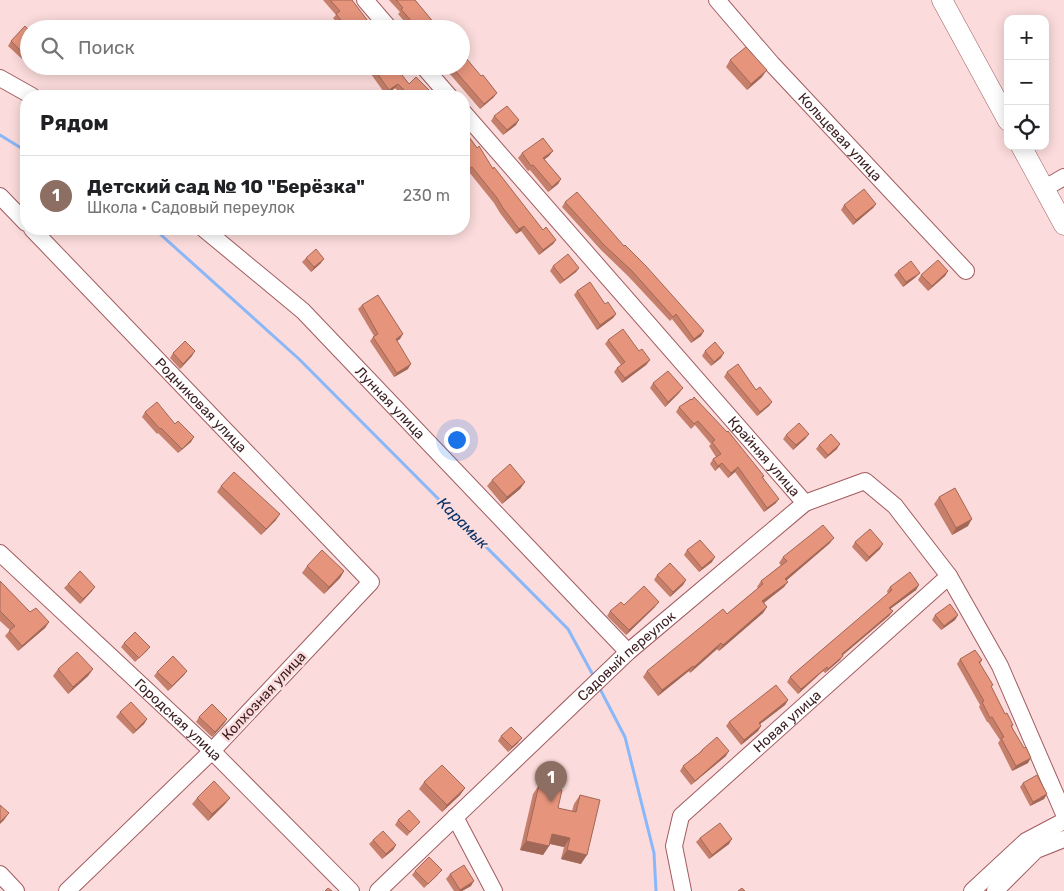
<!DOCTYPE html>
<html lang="ru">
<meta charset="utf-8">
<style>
:root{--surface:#fff;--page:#f6f6f6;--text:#202124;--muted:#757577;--line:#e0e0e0;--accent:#2c7678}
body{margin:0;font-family:Rubik,sans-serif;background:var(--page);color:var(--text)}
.controls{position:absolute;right:15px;top:15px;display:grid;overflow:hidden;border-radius:10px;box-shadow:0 2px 12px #0003}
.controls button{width:45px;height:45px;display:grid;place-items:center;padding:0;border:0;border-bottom:1px solid var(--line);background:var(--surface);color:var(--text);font:25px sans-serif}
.you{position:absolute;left:456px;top:439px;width:18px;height:18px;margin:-12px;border:4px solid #fff;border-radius:50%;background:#1a73e8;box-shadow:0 0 0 8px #1a73e833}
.badge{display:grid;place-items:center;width:32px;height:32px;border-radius:50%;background:var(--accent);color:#fff;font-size:16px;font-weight:700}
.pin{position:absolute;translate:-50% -41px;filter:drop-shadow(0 1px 2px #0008)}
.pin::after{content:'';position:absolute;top:26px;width:18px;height:15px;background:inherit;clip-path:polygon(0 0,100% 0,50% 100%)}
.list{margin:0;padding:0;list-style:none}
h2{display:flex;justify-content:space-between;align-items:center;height:65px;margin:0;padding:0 20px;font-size:21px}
h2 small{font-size:16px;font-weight:400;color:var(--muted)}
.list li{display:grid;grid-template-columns:32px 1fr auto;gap:15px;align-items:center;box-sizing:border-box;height:80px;padding:0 20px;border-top:1px solid var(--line)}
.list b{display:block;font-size:19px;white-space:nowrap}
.list p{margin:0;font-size:16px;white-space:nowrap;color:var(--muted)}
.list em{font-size:16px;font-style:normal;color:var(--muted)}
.icon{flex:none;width:28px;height:28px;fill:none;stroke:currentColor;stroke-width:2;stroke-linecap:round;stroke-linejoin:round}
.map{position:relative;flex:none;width:1064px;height:891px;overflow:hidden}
.search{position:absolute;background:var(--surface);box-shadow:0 2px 12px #0003;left:20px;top:20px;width:450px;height:55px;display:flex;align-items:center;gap:12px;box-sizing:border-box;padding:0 18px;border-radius:28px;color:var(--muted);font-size:19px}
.panel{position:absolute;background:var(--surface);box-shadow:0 2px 12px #0003;left:20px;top:90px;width:450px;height:145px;border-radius:20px}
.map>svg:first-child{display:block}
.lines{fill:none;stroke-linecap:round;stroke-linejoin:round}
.stream{stroke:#8ab7f7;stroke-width:3}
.minor-casing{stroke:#a25c60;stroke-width:18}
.major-casing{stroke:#a25c60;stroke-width:21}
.minor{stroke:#fff;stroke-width:16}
.major{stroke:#fff;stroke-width:20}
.wall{fill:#c67f6b}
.shaded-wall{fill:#a16857}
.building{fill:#e6947c;stroke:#a16857}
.labels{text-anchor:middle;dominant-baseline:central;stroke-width:5;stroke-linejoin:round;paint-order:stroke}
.street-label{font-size:14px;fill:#3b1e20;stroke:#fbdbdb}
.water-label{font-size:15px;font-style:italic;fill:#053169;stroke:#fbdbdb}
</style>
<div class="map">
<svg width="1064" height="891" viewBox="0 0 1064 891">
<rect width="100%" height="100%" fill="#fbdbdb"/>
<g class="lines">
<!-- stream -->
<path class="stream" d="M0 135 26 151
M151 229 160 234 299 359 568 629 594 677
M599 687 625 737 654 853 656 891"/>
<!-- minor casing -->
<g class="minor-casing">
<g id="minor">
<path d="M365 0 390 29"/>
<path id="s1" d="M717 0 772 64 966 271"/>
<path d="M423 66 449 96"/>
<path d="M0 78 32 96"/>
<path id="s2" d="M464 113 805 503 865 481 895 506 949 576 1000 666 1064 814"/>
<path d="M1052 184 1064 177"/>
<path d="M0 196 26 223"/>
<path id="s3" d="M32 229 371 582 212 751 67 891"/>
<path id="s4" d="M204 229 303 311 628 652"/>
<path id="s5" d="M0 553 212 751 351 891"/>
<path d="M455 817 494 891"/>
<path d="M0 874 16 891"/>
<path id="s6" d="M378 891 628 652 805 503"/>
<path id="s7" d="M683 891 674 846 681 816 949 576"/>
<path d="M972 891 1026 841 1064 821"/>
<path d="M995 891 1036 850 1064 839"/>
</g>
</g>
<!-- major casing -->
<g class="major-casing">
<path id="major" d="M942 0 1008 121
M1021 146 1064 225"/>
</g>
<!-- minor -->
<use href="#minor" class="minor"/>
<!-- major -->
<use href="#major" class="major"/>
</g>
<!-- wall -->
<path class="wall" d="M323 0H352L374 29H341L333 18 336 15Z
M389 0H415L435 24 442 29H411L398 14 400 12Z
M29 30V52L22 59 8 46 11 41Z
M730 60 762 77 747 90 726 67Z
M368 66H395L409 84 435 96H402L395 88 386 95 371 74 372 72Z
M443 66H461L494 97 480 109Z
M494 116 516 125 503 135 491 121Z
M464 130 493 169 543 230 556 240 553 244 539 255 521 231 516 234 500 213 494 203 469 172 467 173 464 168Z
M522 153 549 156 544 159 561 179 558 184 548 192 530 170 528 171 518 158Z
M565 202 701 336 691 343 672 319 670 321 628 276 601 250 562 207Z
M876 204 873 208 853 225 841 210 844 205Z
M306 258 321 263 311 272 302 262Z
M553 266 579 268 576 272 560 284 550 271Z
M898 271 916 277 903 287 894 275Z
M948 271 945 276 928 291 918 280 921 275Z
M577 291 605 304 616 314 613 318 597 330 574 295Z
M362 305 400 339 397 341 408 369 394 377 370 341 374 336 358 309Z
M608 340 639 351 650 360 646 365 622 383 614 372 617 368 621 365 605 344Z
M705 351 721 358 711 366 702 356Z
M173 353 192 356 180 369 170 358Z
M727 372 772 402 769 406 757 416 724 377Z
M653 383 683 388 679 393 665 407 650 388Z
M691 399 764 476 763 477 776 503 764 512 735 472 728 478 719 467 715 471 710 464 713 459 716 457 709 446 711 444 695 425 691 429 676 412 679 407Z
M145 412 191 442 178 453 158 433 157 434 142 417Z
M786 435 806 438 793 450 783 439Z
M819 445 837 449 825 459 816 449Z
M492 480 525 482 520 489 502 504 487 486Z
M221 486 276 520 261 535 217 492Z
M939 497 968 526 952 535 934 504Z
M855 542 880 549 866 562 852 547Z
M830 543 787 580 784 587 764 603 767 607 763 613 719 651 717 649 690 673 689 671 658 696 643 677 647 671 727 614 758 588 757 587 761 581 781 565 779 563 783 557Z
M687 550 712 562 699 572 684 555Z
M307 566 344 571 340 578 324 594 302 573Z
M657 575 686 580 683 585 670 597 654 580Z
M0 581 30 612 49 622 45 628 18 651 5 636 10 630 0 621Z
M68 584 92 591 80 604 64 588Z
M919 585 916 590 890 609 893 611 889 616 843 655 840 660 825 673 823 671 798 694 787 682 790 677 888 594 887 591 890 587Z
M624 605 655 607 626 635 607 616 610 611Z
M935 615H958L955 620 941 630 932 620Z
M124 643 150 647 147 651 135 662 121 647Z
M960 659 982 660 980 664 1005 714 1013 725 1012 727 1028 763 1012 771 998 743 1000 740 988 722H987L979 707 980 705 957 664Z
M58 669H93L88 676 68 694 53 676Z
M187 671 184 675 168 691 154 676 157 672Z
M788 700 785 705 760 724 761 726 758 731 741 745 726 726 729 722Z
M120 712 147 719 144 724 133 734 116 717Z
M199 717 227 719 212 737 196 722Z
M501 736 518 743 508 752 498 741Z
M702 750 726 756 691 785 680 771 683 766 699 753Z
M424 782 465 788 460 795 442 812 419 789Z
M1023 783 1047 794 1044 799 1030 806 1020 787Z
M539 785 558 808 572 811 574 804 580 795 581 864 561 859 564 847 550 844 549 846 543 855 520 850 533 794Z
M197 798H230L225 804 208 821 192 804Z
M398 820 416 826 407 836 395 825Z
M700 838 729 844 709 859 696 842Z
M373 840 396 845 393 850 382 859 369 844Z
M415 871 438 875 424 888 412 875Z
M450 874 471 886 462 891H454L446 879Z"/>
<!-- shaded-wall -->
<path class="shaded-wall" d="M767 70 762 77 747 90 751 84Z
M398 84 395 88 386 95 389 90Z
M497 93 494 97 480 109 484 104Z
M519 120 516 125 503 135 507 130Z
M553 151 549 156 540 163 543 158Z
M561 179 558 184 548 192 552 187Z
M876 204 873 208 853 225 856 220Z
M524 226 521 231 516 234 519 229Z
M556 240 553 244 539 255 543 250Z
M324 259 321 263 311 272 314 267Z
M579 268 576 272 560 284 564 280Z
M948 271 945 276 928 291 932 286Z
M920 273 916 277 903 287 906 282Z
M616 314 613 318 597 330 600 325Z
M704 331 701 336 691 343 694 339Z
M403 334 400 339 393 343 396 339Z
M195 351 192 356 180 369 183 364Z
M724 353 721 358 711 366 714 362Z
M650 360 646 365 622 383 625 378Z
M411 364 408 369 394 377 397 373Z
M683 388 679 393 665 407 668 402Z
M772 402 769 406 757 416 760 412Z
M809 434 806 438 793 450 796 445Z
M194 437 191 442 178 453Z
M840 444 837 449 825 459 828 455Z
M722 463 719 467 715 471 718 466Z
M738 467 735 472 728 478 731 473Z
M525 482 520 489 502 504 507 497Z
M779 499 776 503 764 512 767 508Z
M280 514 276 520 261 535 266 529Z
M972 519 968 526 952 535 956 528Z
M834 538 830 543 781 585 785 579Z
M883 544 880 549 866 562 869 557Z
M715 557 712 562 699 572 702 568Z
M344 571 340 578 324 594 329 587Z
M686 580 683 585 670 597 673 592Z
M788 582 784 587 758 607 762 601Z
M919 585 916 590 886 612 889 608Z
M95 587 92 591 80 604 83 599Z
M659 602 655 607 626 635 629 630Z
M767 607 763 613 719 651 723 645Z
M893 611 889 616 838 659 842 654Z
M958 615 955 620 941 630 944 626Z
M49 622 45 628 18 651 22 646Z
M721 643 717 649 690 673 694 667Z
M843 656 840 660 825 673 828 669Z
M693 666 689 671 658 696 662 690Z
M827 667 823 671 798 694 801 689Z
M93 669 88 676 68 694 73 687Z
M187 671 184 675 168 691 172 686Z
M788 700 785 705 755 728 759 723Z
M147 719 144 724 133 734 136 730Z
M227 719 224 724 212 737 215 732Z
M761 726 758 731 741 745 744 740Z
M522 738 518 743 508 752 512 747Z
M729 751 726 756 691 785 695 781Z
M1031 758 1028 763 1012 771 1016 766Z
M465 788 460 795 442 812 447 805Z
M1047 794 1044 799 1030 806 1033 802Z
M230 798 225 804 208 821 212 814Z
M9 813 4 820 0 824V822Z
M552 834 570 838 564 847 546 843Z
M732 839 729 844 709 859 712 855Z
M526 841 549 846 543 855 520 850Z
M396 845 393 850 382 859 386 854Z
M567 850 587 855 581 864 561 859Z
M474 881 471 886 462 891H459Z"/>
<!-- building -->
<path class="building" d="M330 0H352L374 29H348L336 14 340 11Z
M396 0H415L435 24 437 22 442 29H418L401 9 403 8Z
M25 26 29 30V51L25 55 11 41Z
M746 47 767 70 751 84 730 60Z
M461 52 481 76 483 75 497 93 484 104 451 66H461Z
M374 66H395L409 84 416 77 435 96H410L398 84 389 90 374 69 376 68Z
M507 106 519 120 507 130 494 116Z
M464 130 477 148 479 146 493 169 494 167 543 230 546 227 556 240 543 250 524 226 519 229 503 208 497 198 472 167 470 168 464 158Z
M543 138 553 151 543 158 561 179 552 187 533 165 531 166 522 153Z
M864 189 876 204 856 220 844 205Z
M577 192 624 246 625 245 646 266 704 331 694 339 676 314 673 317 632 271 604 245 565 202Z
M316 249 324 259 314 267 306 258Z
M568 254 579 268 564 280 553 266Z
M938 260 948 271 932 286 921 275Z
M911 261 920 273 906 282 898 271Z
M590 282 605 304 608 302 616 314 600 325 577 291Z
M378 295 403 334 396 339 411 364 397 373 373 337 378 334 362 305Z
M623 329 639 351 642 349 650 360 625 378 617 368 625 362 608 340Z
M185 341 195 351 183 364 173 353Z
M715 342 724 353 714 362 705 351Z
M738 364 756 390 760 387 772 402 760 412 727 372Z
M668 371 683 388 668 402 653 383Z
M694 397 727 432 728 431 764 476 762 477 779 499 767 508 738 467 731 473 722 463 718 466 713 459 721 454 712 442 715 440 698 421 694 424 679 407 691 399 692 400Z
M157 402 175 424 178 421 194 437 182 449 161 428 160 429 145 412Z
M799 423 809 434 796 445 786 435Z
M831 434 840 444 828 455 819 445Z
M510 464 525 482 507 497 492 480Z
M234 472 280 514 266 529 221 486Z
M955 488 972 519 956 528 939 497Z
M823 525 834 538 785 579 788 582 762 601 767 607 723 645 721 643 694 667 693 666 662 690 647 671 723 609 727 614 763 584 761 581 787 561 783 557Z
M870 529 883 544 869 557 855 542Z
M700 540 715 557 702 568 687 550Z
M322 550 344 571 329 587 307 566Z
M670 563 686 580 673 592 657 575Z
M80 571 95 587 83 599 68 584Z
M910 572 919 585 889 608 893 611 842 654 843 656 828 669 827 667 801 689 790 677 892 590 890 587Z
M0 581 30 612 36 608 49 622 22 646 9 631 15 626 0 611Z
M644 586 659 602 629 630 610 611 621 602 624 605Z
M950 604 958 615 944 626 935 615Z
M135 632 150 647 139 658 124 643Z
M975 650 982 660 979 662 993 685 991 686 1005 714 1007 713 1013 725 1011 726 1024 748 1026 747 1031 758 1016 766 1001 738 1004 737 992 717 990 718 982 702 984 701 960 659Z
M77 652 93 669 73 687 58 669Z
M173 656 187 671 172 686 157 672Z
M776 685 788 700 759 723 761 726 744 740 729 722Z
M131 702 147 719 136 730 120 712Z
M212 704 227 719 215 732 199 717Z
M511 727 522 738 512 747 501 736Z
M717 737 729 751 695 781 683 766 702 751V750Z
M442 765 465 788 447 805 424 782Z
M1037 775 1047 794 1033 802 1023 783Z
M214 781 230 798 212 814 197 798Z
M539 785 562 790 558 808 576 812 580 795 600 800 587 855 567 850 570 838 552 834 549 846 526 841Z
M0 805 9 813 0 822Z
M409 810 420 822 410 832 398 820Z
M720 823 732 839 712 855 700 838Z
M383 831 396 845 386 854 373 840Z
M429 857 442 870 428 884 415 871Z
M464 865 474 881 460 890 450 874Z
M328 888 332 891H325Z
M742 888 745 891H738Z"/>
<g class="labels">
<!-- street labels -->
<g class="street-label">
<text stroke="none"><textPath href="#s1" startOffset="184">Кольцевая улица</textPath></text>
<text stroke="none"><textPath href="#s4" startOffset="255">Лунная улица</textPath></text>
<text stroke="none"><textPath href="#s3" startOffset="244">Родниковая улица</textPath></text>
<text stroke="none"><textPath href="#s2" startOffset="456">Крайняя улица</textPath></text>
<text stroke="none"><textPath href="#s6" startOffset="342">Садовый переулок</textPath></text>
<text transform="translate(264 696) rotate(-47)">Колхозная улица</text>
<text stroke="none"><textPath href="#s5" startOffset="244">Городская улица</textPath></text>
<text stroke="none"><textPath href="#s7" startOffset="219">Новая улица</textPath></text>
</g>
<!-- water labels -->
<g class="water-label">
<text transform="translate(463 523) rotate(45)">Карамык</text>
</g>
</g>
</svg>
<div class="controls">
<button>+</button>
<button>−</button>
<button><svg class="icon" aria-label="locate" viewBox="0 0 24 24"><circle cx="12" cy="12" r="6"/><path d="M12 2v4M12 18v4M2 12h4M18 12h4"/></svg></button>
</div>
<div class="you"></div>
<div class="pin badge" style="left:551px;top:802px;background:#8d6e63">1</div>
<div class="search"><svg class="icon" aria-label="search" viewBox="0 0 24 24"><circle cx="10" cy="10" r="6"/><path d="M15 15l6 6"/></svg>Поиск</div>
<section class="panel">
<h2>Рядом<small></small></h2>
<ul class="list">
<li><span class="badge" style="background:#8d6e63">1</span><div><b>Детский сад № 10 &quot;Берёзка&quot;</b><p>Школа · Садовый переулок</p></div><em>230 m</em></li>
</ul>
</section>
</div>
